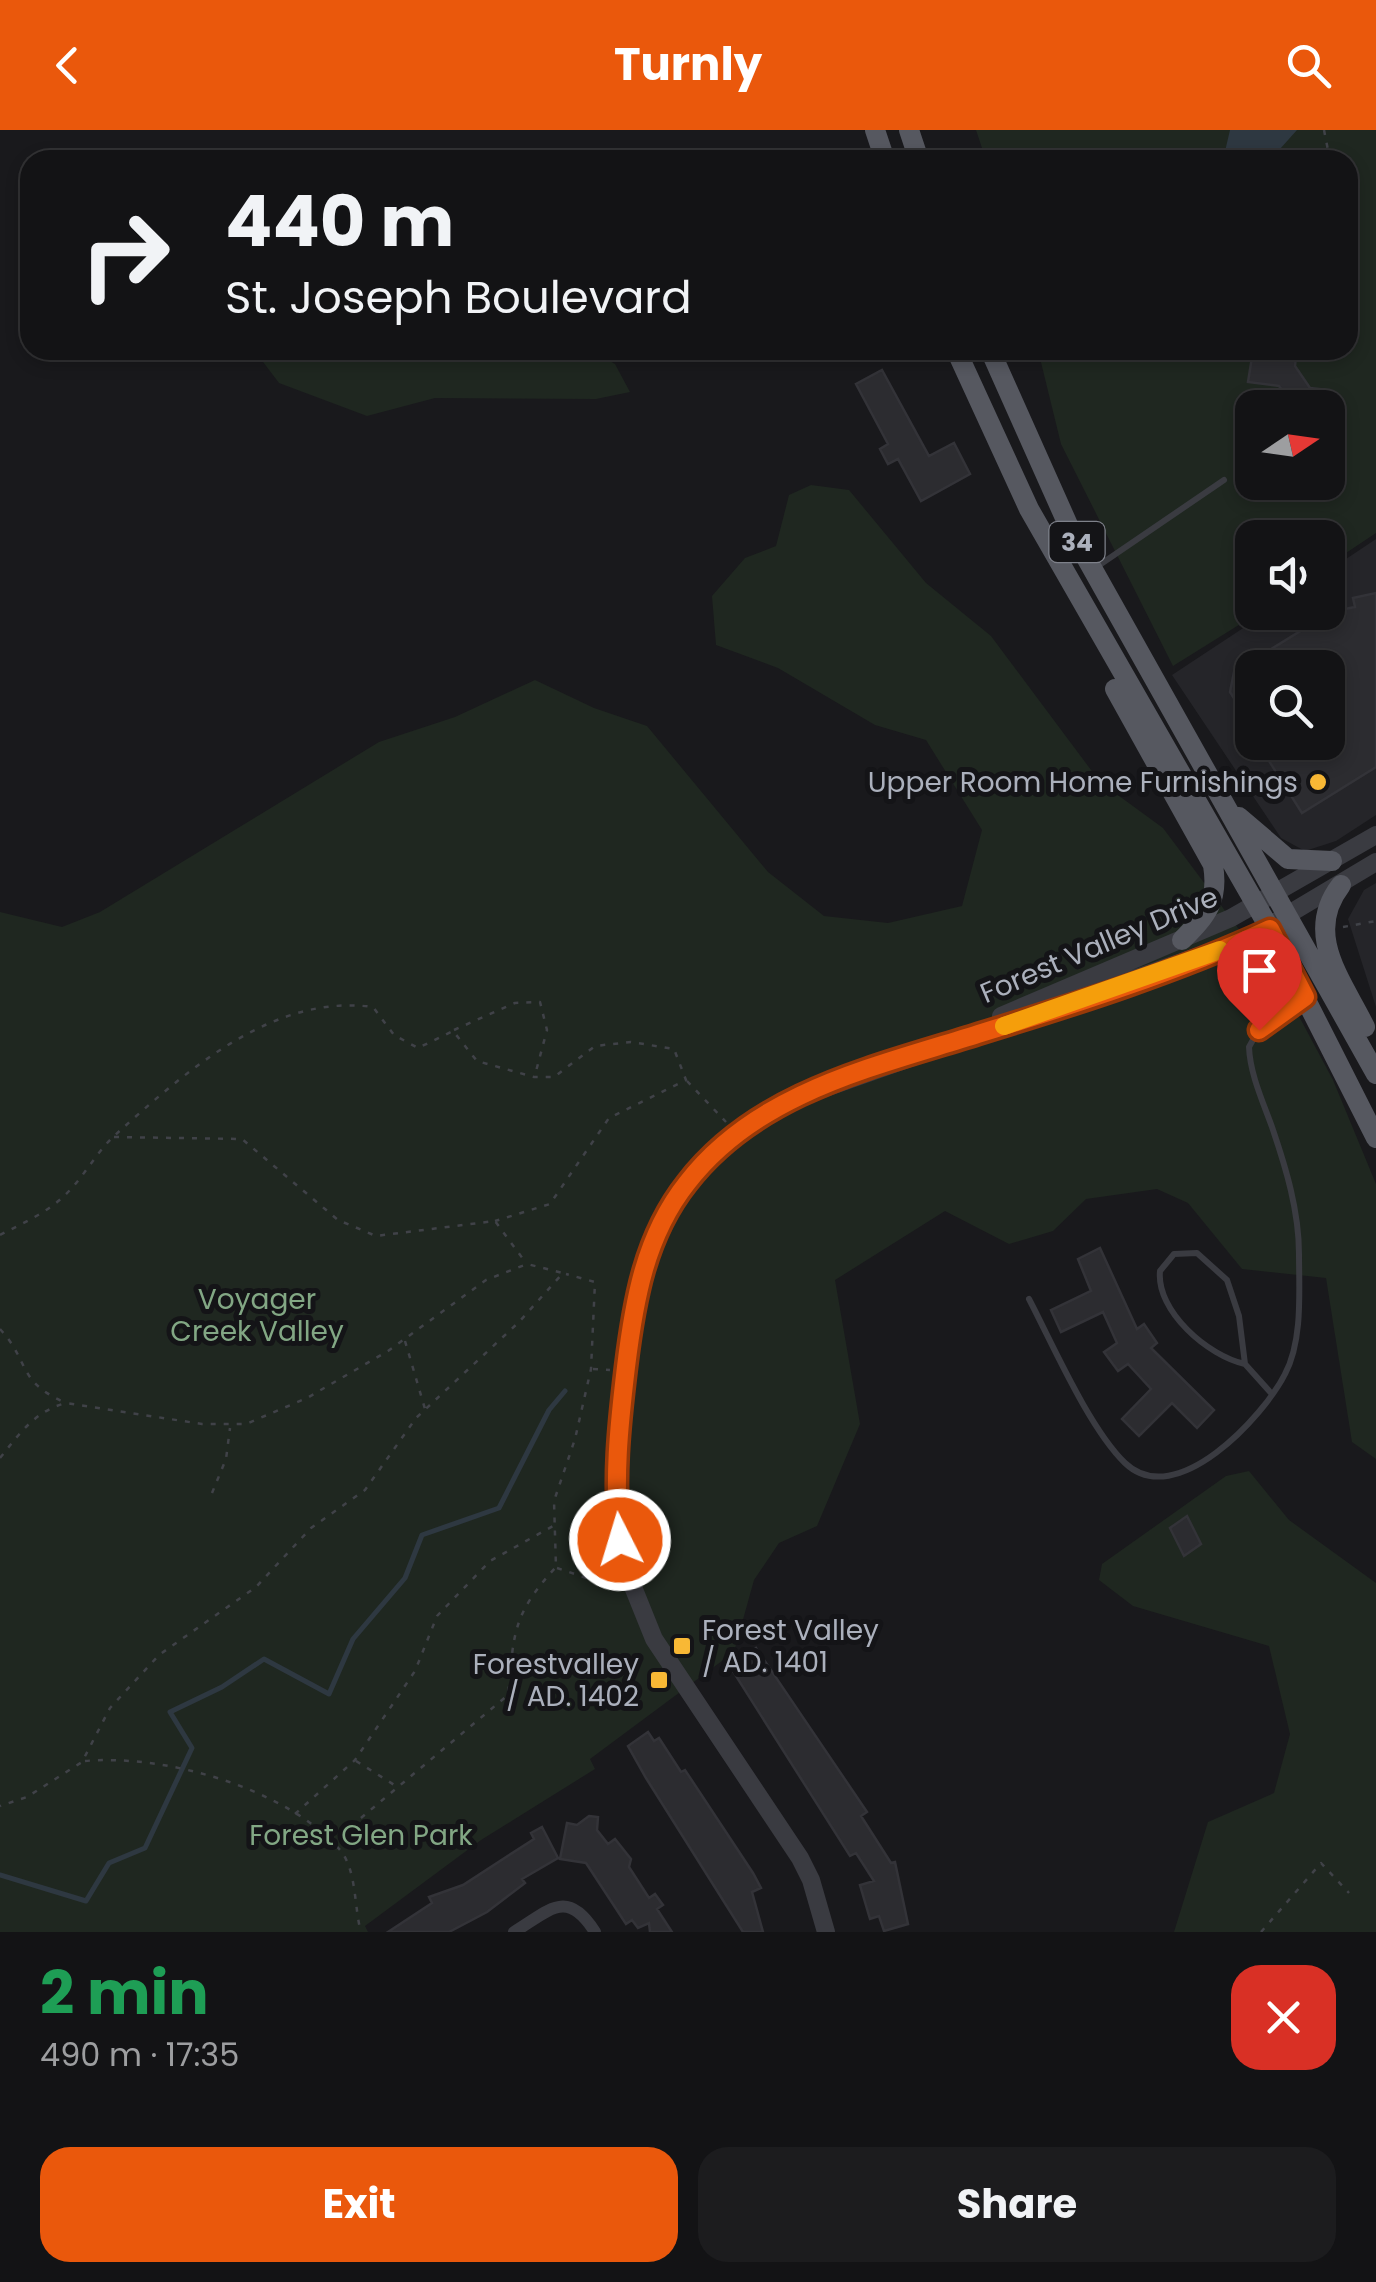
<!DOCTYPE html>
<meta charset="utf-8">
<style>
:root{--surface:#131315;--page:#1c1c1e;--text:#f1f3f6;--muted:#9d9ea0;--line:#323234;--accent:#ea580c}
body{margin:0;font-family:Poppins,sans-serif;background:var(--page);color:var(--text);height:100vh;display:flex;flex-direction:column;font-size:38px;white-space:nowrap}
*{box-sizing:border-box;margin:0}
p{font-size:32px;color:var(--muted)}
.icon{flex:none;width:55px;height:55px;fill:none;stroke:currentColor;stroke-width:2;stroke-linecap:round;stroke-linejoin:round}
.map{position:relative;height:1802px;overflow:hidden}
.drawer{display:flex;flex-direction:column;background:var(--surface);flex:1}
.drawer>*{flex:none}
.banner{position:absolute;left:20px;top:20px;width:1338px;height:210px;border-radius:30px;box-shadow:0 5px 15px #0003,0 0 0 2px var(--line);background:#131315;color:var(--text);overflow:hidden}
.needle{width:65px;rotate:77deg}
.controls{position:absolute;left:1235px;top:260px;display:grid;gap:20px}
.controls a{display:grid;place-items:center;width:110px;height:110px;border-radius:20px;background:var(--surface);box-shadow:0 5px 15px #0003,0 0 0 2px var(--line);font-size:50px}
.pin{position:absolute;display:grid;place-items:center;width:85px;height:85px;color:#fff;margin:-102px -42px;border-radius:50% 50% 50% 0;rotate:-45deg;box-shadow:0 0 10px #0007}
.pin .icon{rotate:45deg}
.me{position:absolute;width:110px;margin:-55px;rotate:355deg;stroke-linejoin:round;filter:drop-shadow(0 0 8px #0008)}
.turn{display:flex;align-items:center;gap:35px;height:210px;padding:0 40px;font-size:45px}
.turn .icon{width:130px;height:130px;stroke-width:2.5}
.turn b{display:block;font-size:70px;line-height:85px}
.round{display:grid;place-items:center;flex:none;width:105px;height:105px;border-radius:30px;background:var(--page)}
.overview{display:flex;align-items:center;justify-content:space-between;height:170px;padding:0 40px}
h1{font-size:60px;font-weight:700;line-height:75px;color:#1e9e55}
.action{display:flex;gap:20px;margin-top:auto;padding:20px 40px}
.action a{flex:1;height:115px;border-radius:30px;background:var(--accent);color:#fff;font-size:40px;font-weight:700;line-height:115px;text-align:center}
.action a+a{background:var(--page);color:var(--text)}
header{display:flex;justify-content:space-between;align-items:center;height:130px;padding:0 40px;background:var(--accent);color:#fff;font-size:45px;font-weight:700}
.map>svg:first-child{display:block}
.built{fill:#252529;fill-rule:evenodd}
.green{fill:#1f2720;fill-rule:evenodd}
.water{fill:#2e3841}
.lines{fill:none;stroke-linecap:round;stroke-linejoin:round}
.stream{stroke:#2e3841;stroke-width:5}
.building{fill:#2c2c30;stroke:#333338;stroke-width:2.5}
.path{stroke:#404248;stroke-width:2.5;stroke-dasharray:5 8;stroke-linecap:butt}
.service{stroke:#3a3b41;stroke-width:6}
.minor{stroke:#3a3b41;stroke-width:12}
.tertiary{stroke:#3a3b41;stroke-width:18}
.primary{stroke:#565860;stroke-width:20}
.route-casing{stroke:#983908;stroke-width:25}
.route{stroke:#ea580c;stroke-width:18}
.slow{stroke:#f59e0b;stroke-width:18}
.poi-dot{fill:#f8b835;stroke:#141417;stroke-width:4}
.labels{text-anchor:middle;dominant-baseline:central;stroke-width:10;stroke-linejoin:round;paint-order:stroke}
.shield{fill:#141417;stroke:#7e818a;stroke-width:2.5}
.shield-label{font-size:25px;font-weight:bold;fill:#abb0bc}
.poi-label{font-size:28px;fill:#abb0bc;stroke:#141417;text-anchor:end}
.street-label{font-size:28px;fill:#abb0bc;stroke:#141417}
.park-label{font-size:28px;fill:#82a784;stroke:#141417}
</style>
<header><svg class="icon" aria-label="back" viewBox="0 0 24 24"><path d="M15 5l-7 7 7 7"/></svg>Turnly<svg class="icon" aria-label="search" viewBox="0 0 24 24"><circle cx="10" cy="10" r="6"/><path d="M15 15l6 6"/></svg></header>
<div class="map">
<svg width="1376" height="1802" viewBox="0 0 1376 1802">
<rect width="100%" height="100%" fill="#19191c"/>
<path class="built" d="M1376,409V685L1336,711L1305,721L1281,708L1172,545L1266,483L1328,482V441ZM1252,538H1328V612H1252Z
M1376,753V877L1348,789L1364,760Z"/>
<path class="green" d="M976,0H1376V403L1328,435V408H1252V482L1258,483L1173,536L1061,314L1038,220H1348V30H986ZM1252,278H1328V352H1252Z
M254,220H591L615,234L630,262L596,269L435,268L367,286L279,253Z
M811,355L849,360L926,453L991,506L1100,652L1163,698L1286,862L1333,950L1376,1054V1329L1352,1312L1326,1148L1242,1139L1188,1073L1157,1059L1086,1069L1053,1101L1009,1114L945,1081L835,1150L860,1294L817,1396L779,1413L754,1450L734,1522L590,1629L595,1639L481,1710L365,1796L368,1802H0V782L62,797L100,782L379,612L455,587L535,550L594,578L647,596L768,742L824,786L888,793L962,776L982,700L926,610L875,595L778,538L716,515L712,466L745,428L776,416L789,365Z
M1249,1341L1289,1390L1376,1453V1802H1174L1208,1692L1274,1663L1290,1604L1269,1516L1133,1476L1099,1450L1102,1434L1226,1346Z"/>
<path class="water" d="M1230,0H1297L1271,29L1260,21H1247L1238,30H1223Z"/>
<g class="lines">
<path class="stream" d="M0,1745L86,1771L109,1733L145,1718L192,1618L170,1582L222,1557L264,1529L329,1564L353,1509L405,1448L422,1405L499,1378L549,1280L565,1261"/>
</g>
<path class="building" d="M1253,221L1296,226L1295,236L1310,258L1320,259L1318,278H1286L1287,267L1279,256L1248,252Z
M882,240L929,326L954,313L970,344L921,371L898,329L888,334L880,319L888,314L856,254Z
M1376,463V637L1302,683L1257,612H1328V538H1252V597L1230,562L1234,542L1307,497L1332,492L1330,482L1355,477L1353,468Z
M1100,1118L1137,1199L1144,1194L1157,1213L1151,1218L1214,1280L1197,1298L1172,1273L1139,1306L1122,1289L1151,1259L1128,1234L1118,1241L1104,1222L1117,1213L1103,1182L1061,1202L1051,1180L1091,1161L1078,1129Z
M1187,1386L1201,1414L1184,1426L1170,1398Z
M756,1518L867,1682L861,1686L891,1733L895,1732L908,1794L884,1801L879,1786L870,1789L860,1755L874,1751L856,1723L850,1726L729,1535Z
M648,1602L654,1611L659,1608L681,1642L685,1640L753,1743L761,1758L752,1762L763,1802H743L646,1648L628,1616Z
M589,1686L598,1687L597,1700L608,1714L615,1709L631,1729L629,1737L649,1768L655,1764L663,1775L657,1779L672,1802H650L649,1793L638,1798L632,1790L626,1794L586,1733L560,1729L567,1693L577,1695Z
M542,1697L558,1728L522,1749L525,1753L487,1782L449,1802H388L432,1773L429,1767L463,1755L534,1709L531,1703Z"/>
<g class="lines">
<path class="path" d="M1324,0L1330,30
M1348,129L1352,154L1348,162
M1309,223L1311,220
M1343,797L1376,791
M454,900L515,873L540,872L547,900L535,945
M687,951L726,992
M114,1007L242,1009L338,1090L376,1106L495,1091L526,1133
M0,1105C25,1092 51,1081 70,1060C86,1043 97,1022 114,1006C184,943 272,863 373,877L394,905L418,918L453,901L477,931L534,947H554L595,916L631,912L674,919L686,950L609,988L550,1074L495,1091
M0,1199C31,1233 16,1251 66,1273
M405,1211L425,1279
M593,1239L610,1240
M0,1328C20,1303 35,1281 66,1273L202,1294H246L307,1268L388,1221L486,1150L527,1134L563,1143L519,1192L416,1288L365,1360L311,1398L256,1457L159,1525L110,1578L82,1632L27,1667L0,1676
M212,1363L226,1329L230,1298
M557,1438L616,1458
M85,1631C165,1624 286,1658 340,1720C357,1740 354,1778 361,1802
M356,1631L396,1656
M295,1684L355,1630L415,1541L437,1486L490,1431L553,1396
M331,1713L508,1565C514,1503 512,1485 556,1437L554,1371L575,1309L591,1239L595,1152L566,1144
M1261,1802L1321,1733L1349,1763"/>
<path class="service" d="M1098,436L1224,350
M1029,1169C1053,1215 1089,1298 1125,1333C1176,1382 1264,1286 1285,1244C1303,1210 1299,1160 1299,1124C1299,1081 1286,1038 1272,997C1263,972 1250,944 1249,917L1259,899L1301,869
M1245,1234C1208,1226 1156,1181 1160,1141L1174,1124L1197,1123L1227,1150L1239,1186L1245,1234L1271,1263"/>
<path class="minor" d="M514,1802C550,1780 567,1758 595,1802"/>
<path class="tertiary" d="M1001,886L1231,788L1376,705
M826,1802L811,1750L800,1728L654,1509L625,1437L616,1372L625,1246L643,1139L663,1089L708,1027L780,974L1247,809L1376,732"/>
<path class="primary" d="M875,0L885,30
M909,0L919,30
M956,220L1029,379L1270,799L1376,1008
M990,220L1069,397L1376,944
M1115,559L1213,735C1219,771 1207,785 1182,810
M1239,687L1288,729L1332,731
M1341,755C1303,804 1342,850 1365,897"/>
</g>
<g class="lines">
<defs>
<path id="route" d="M620,1410C613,1352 619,1295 626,1237C634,1171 645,1106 687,1053C757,962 874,937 978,904C1076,874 1177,842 1270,799L1305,867L1259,900"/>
</defs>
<use href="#route" class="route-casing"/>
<use href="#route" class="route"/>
<path class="slow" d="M1004,896L1220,820"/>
</g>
<g class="poi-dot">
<circle cx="1318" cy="652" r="10"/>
<rect x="672" y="1506" width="20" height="20" rx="5"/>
<rect x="649" y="1540" width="20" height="20" rx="5"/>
</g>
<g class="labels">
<rect class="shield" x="1049.5" y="392" width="55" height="40" rx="8"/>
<g class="shield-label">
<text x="1077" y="412">34</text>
</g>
<g class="poi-label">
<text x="1298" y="652">Upper Room Home Furnishings</text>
<text x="702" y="1500" text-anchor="start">Forest Valley<tspan x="702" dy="32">/ AD. 1401</tspan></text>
<text x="639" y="1534">Forestvalley<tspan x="639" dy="32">/ AD. 1402</tspan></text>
</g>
<g class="street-label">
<text transform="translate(1099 815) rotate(-23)">Forest Valley Drive</text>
</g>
<g class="park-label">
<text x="257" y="1169">Voyager<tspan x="257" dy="32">Creek Valley</tspan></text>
<text x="361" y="1705">Forest Glen Park</text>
</g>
</g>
</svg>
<div class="controls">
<a><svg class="needle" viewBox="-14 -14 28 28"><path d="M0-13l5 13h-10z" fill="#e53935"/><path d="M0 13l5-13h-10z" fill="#9d9ea0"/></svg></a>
<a><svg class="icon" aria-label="sound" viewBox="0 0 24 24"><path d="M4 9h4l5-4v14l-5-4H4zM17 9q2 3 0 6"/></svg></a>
<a><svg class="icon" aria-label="search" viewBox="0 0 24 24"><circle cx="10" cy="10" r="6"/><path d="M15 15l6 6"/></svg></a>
</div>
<div class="pin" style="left:1259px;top:900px;background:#d93025"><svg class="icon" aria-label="arrive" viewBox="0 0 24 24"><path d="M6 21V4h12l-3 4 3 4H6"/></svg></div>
<svg class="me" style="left:620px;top:1410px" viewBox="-20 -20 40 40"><circle r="17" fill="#ea580c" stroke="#fff" stroke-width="3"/><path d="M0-11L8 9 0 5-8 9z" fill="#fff"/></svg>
<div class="banner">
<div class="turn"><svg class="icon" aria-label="right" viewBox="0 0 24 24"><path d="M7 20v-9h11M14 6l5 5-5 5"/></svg><div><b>440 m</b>St. Joseph Boulevard</div></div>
</div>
</div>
<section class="drawer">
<div class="overview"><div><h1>2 min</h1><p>490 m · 17:35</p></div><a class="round" style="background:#d93025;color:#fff"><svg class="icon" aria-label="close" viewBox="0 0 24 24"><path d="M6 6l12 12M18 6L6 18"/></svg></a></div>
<div class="action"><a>Exit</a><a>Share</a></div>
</section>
